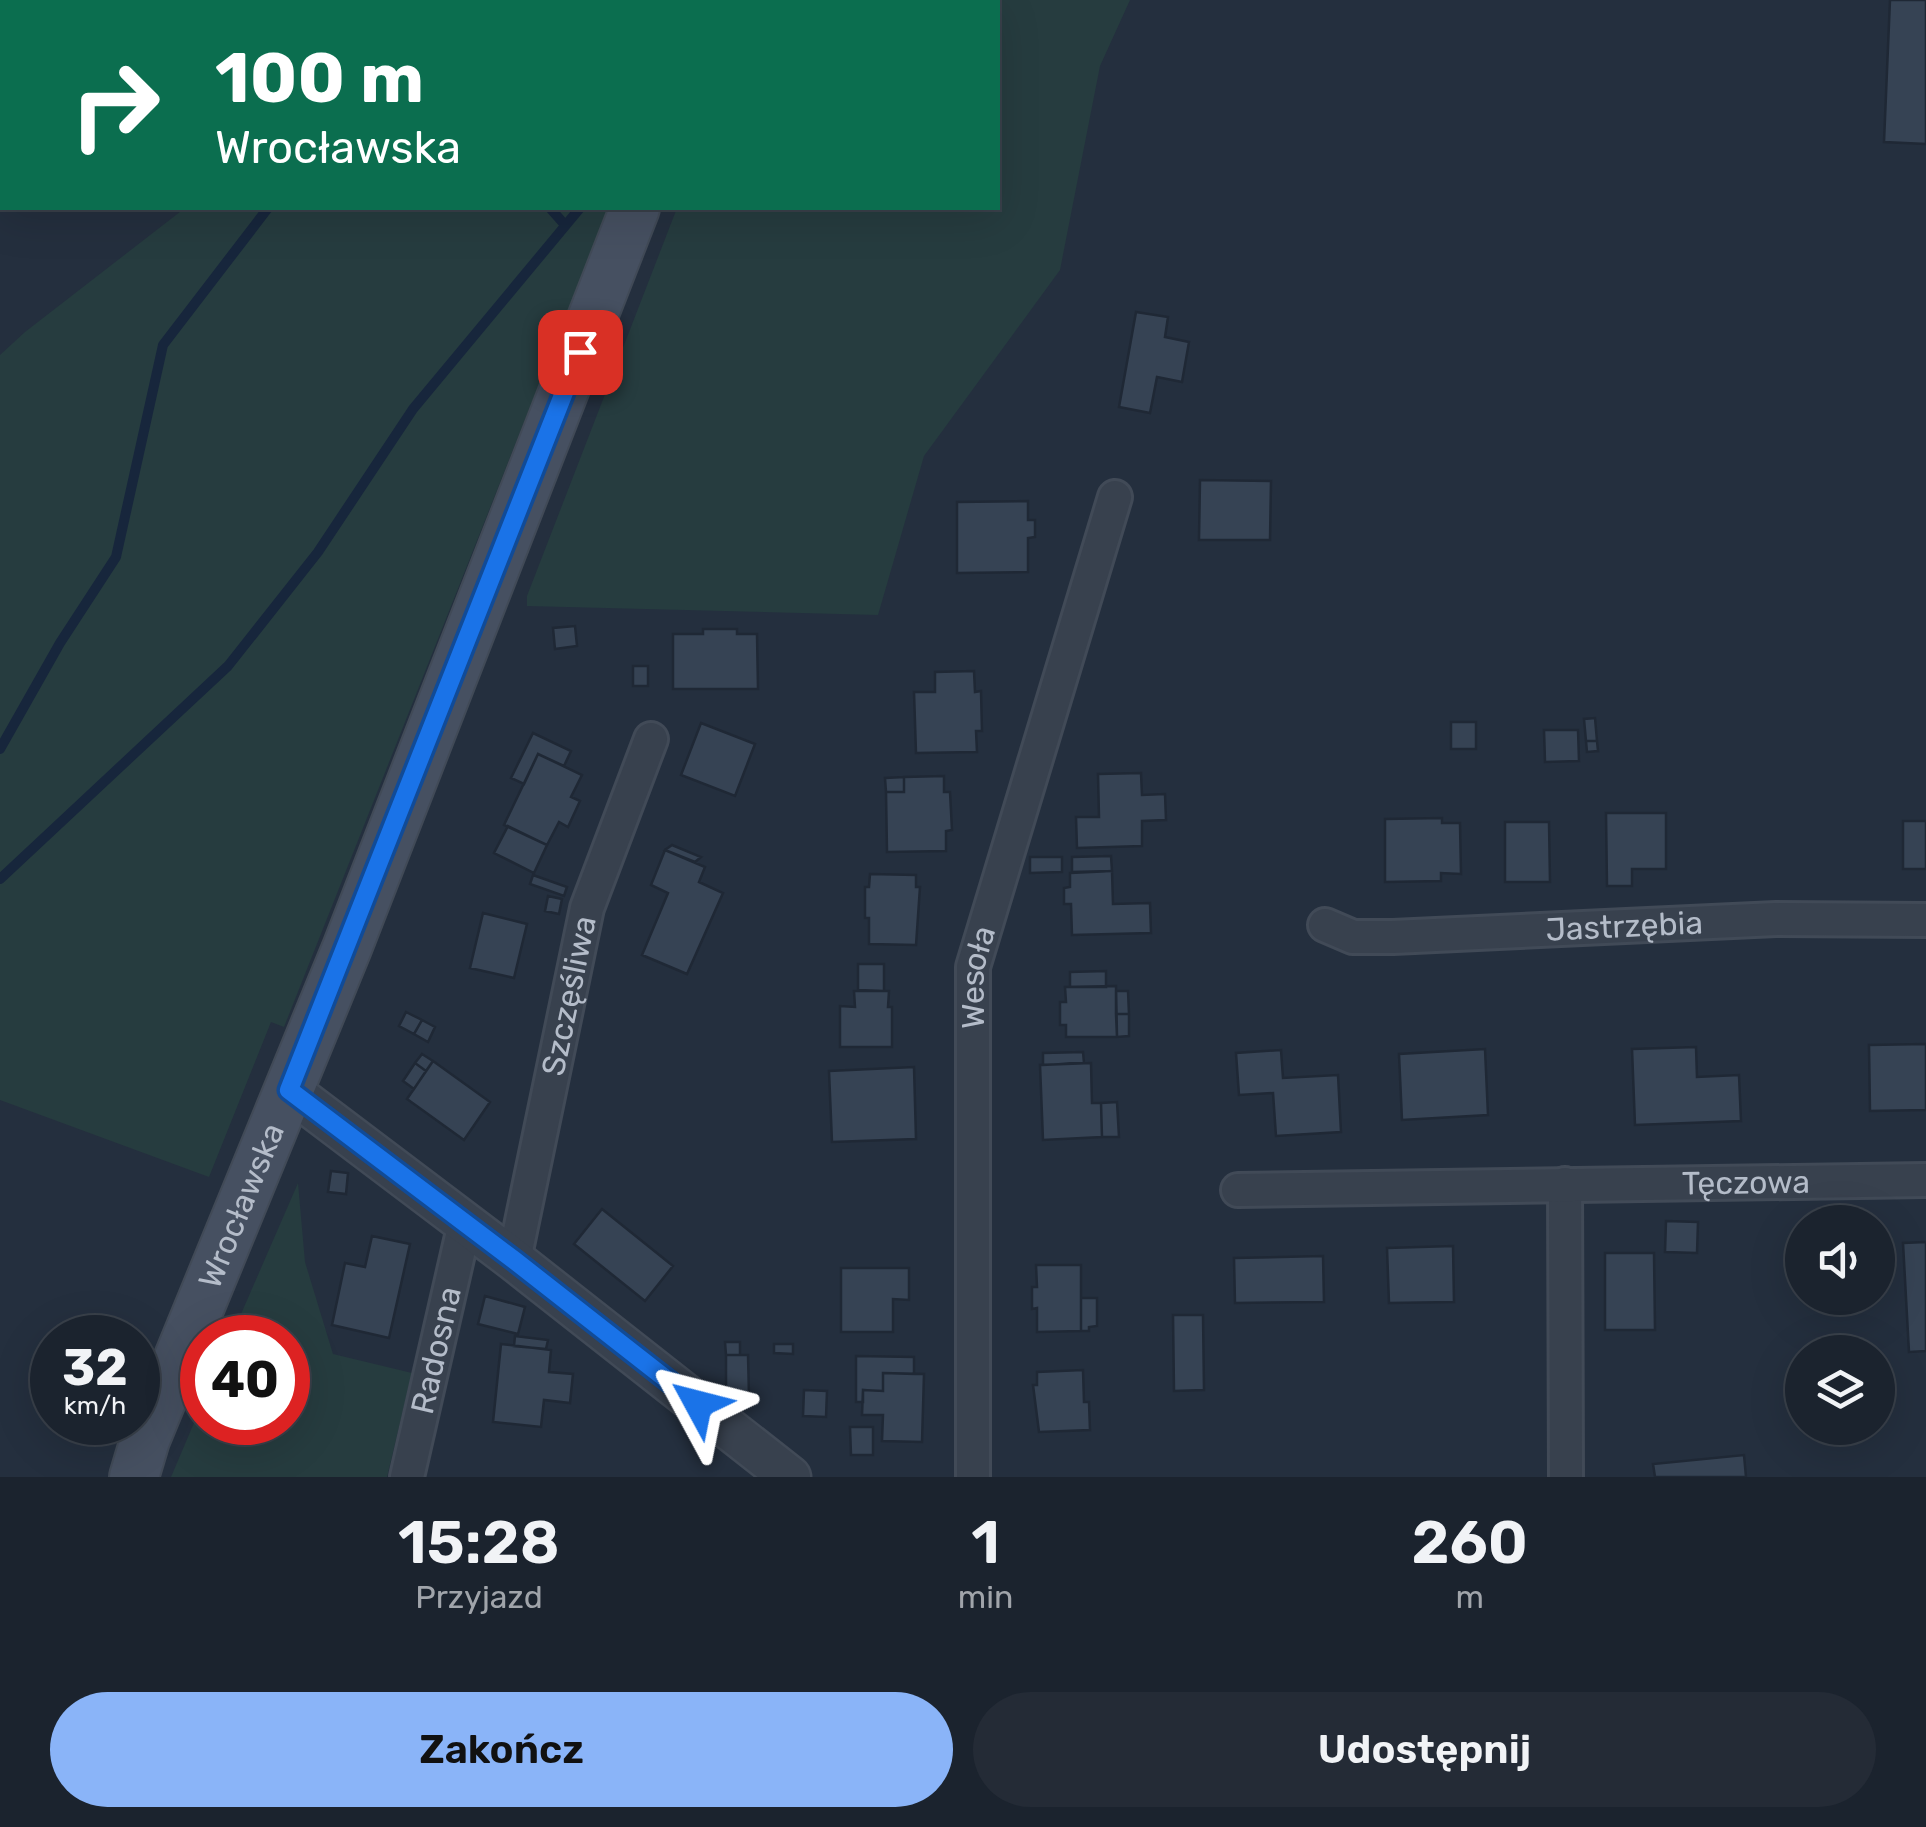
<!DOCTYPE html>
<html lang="pl">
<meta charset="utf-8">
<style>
:root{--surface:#1b232e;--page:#242b36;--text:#f1f3f6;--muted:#a0a4aa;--line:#39404a;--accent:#8ab4f8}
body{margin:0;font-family:Rubik,sans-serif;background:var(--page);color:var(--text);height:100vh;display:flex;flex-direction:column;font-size:38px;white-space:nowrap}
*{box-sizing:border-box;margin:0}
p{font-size:32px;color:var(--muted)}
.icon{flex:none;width:55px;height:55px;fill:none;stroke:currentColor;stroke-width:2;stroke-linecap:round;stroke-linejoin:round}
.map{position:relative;height:1477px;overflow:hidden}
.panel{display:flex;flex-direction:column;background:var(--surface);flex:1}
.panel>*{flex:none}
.guide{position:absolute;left:0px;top:0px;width:1000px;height:210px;box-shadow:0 10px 40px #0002,0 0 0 2px var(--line);background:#0b6e4f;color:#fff;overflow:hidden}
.fabs{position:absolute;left:1785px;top:1205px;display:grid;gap:20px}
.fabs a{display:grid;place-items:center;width:110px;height:110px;border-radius:50%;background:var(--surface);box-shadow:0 10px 40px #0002,0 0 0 2px var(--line);font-size:50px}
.speed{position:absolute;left:30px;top:1315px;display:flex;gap:20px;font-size:50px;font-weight:700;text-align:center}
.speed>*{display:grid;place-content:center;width:130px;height:130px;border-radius:50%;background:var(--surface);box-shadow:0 10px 40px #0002,0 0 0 2px var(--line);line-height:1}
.speed small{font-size:25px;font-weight:400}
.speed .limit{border:15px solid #d22;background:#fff;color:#111}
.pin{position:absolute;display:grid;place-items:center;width:85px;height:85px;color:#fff;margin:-42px;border-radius:20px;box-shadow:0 5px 15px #0006}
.me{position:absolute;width:110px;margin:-55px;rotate:308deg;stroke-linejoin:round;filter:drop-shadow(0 0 8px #0008)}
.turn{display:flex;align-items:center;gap:35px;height:210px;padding:0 50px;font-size:45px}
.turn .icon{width:130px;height:130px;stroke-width:2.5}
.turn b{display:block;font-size:70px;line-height:85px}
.eta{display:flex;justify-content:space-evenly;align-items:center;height:170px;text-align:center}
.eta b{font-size:60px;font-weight:600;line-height:70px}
.action{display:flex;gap:20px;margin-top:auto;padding:20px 50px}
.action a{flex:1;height:115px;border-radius:60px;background:var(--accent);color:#111;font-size:40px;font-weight:600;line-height:115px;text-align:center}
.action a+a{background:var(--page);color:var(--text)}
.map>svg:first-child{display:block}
.green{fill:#263c3f}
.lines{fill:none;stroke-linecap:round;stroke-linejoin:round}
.stream{stroke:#17263c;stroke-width:10}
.building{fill:#364354;stroke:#1f2835;stroke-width:2.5}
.minor-casing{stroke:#414a57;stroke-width:38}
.tertiary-casing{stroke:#414a57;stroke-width:45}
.secondary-casing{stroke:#414a57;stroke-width:52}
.minor{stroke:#38414e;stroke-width:32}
.tertiary{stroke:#38414e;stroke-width:40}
.secondary{stroke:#465061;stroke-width:48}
.route-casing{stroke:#114b97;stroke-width:25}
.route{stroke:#1a73e8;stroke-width:18}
.labels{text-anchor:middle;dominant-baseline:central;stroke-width:10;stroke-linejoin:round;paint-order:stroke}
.street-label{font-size:32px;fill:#b4bcc9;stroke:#1d2633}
</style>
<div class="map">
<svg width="1926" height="1477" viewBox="0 0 1926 1477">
<rect width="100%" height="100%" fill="#242f3e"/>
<path class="green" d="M302,0H691L302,2Z
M758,0H1130L1100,66L1060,270L924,456L878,615L527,606V596L677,208H998V2H757Z
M185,208H609L284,1027L271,1022L209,1177L0,1100V355L25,332Z
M298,1183L305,1262L333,1354L412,1373L387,1477H171L202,1404V1422H288V1338L231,1337Z"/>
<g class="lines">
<path class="stream" d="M375,0L377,2
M550,208L565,225
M0,749L60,643L116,557L163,345L268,208
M0,879L228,666L318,552L413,409L580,208"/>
</g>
<path class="building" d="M1890,0H1926V144L1884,142Z
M1136,312L1168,317L1165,337L1189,342L1182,382L1157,377L1150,413L1119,407Z
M1200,480L1271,481L1270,540H1199Z
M1028,501V520H1035V537L1028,538V572L957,573V502Z
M575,626L577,646L555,649L553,628Z
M703,629H737V634H757L758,689H673V634H703Z
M633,666H648V686H633Z
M974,671L975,692L981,691L982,731H976L977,752L916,753L914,692H935V672Z
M1595,718L1597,741H1586L1584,719Z
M1451,722H1476V749H1451Z
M701,723L755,744L735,796L681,775Z
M1544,730H1578L1579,761L1545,762Z
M533,733L571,751L564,766L538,754L524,784L511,778Z
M1586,741H1597L1598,751L1587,752Z
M538,754L582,775L571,797L580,801L568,827L559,822L547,845L504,825Z
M1141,773L1142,795L1165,794L1166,820L1142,821V846L1077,848L1076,817H1099L1098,774Z
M944,776V792H950L952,830L946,831V851L887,852L886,792H904V777Z
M904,777V792H886L885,778Z
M1606,813H1666V869H1632V886H1607Z
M1442,818V823H1460L1461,874L1441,873V881L1385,882V819Z
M1903,821H1926V869H1903Z
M1505,822H1549L1550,882H1505Z
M508,826L547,845L534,873L494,853Z
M672,845L701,857L695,862L665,850Z
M665,850L705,867L699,882L723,893L687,974L642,955L668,893L651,885Z
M1111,856L1112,871L1072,872V857Z
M1030,857H1062V872L1030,873Z
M1112,871L1113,904L1150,903L1151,933L1072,935L1071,904H1064V888L1070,887V873Z
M870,874L916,875V887H920L916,945L869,944V918H865V887H869Z
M533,875L567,887L564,896L530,884Z
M548,896L562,899L559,914L545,911Z
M483,913L527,924L514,978L470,968Z
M858,964H884V991L858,990Z
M1106,971V987H1070V972Z
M1116,986L1117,1037H1066V1025H1060V1002H1066L1065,987Z
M854,991H889L888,1007H892V1047H840V1006L855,1007Z
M1116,991H1128L1129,1014H1116Z
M406,1012L422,1020L414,1034L399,1026Z
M1116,1014H1129V1036L1117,1037Z
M422,1020L435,1027L428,1042L414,1034Z
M1926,1044V1110L1870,1111L1869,1045Z
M1696,1047L1697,1077L1739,1075L1741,1121L1635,1125L1632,1049Z
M1485,1049L1488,1115L1402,1120L1399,1054Z
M1281,1050L1283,1078L1338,1075L1341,1132L1276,1136L1273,1093L1239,1095L1236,1053Z
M1083,1052L1084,1063L1043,1065V1053Z
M422,1054L433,1061L426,1071L415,1063Z
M433,1061L490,1102L464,1140L407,1099Z
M415,1063L426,1071L414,1089L403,1081Z
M1091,1063L1092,1103H1101L1102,1137L1043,1140L1040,1065Z
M914,1067L916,1139L832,1142L829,1071Z
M1117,1102L1119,1137H1102L1101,1103Z
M331,1171L348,1173L346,1194L328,1192Z
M602,1209L673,1266L645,1301L574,1244Z
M1666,1221L1698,1222L1697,1253L1665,1252Z
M372,1236L410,1244L389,1338L332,1325L345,1263L365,1267Z
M1926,1242V1351L1909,1352L1903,1243Z
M1453,1246L1454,1302L1389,1303L1387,1248Z
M1605,1253H1654L1655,1330H1605Z
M1323,1256L1324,1302L1235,1303L1234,1258Z
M1036,1265H1081V1331L1037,1332V1308L1032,1309V1287H1037Z
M841,1268H909V1300L893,1299V1332H841Z
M485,1296L525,1307L518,1334L478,1324Z
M1081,1298H1097V1326L1089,1327V1331H1081Z
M1817,1298H1871V1299L1818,1303Z
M1173,1315H1203L1204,1390L1174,1391Z
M515,1336L548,1340L546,1349L514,1346Z
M725,1342H740V1355H726Z
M501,1344L551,1350L549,1372L573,1374L570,1403L544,1400L541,1427L493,1422Z
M774,1344H793V1354L774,1353Z
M726,1355H748L749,1396H726Z
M856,1356L914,1357V1374L883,1373V1391L863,1390V1402H856Z
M1083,1370L1084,1402H1089L1090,1430L1039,1432L1033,1385H1037V1372Z
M883,1373L924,1374L922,1442L882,1441L883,1415H862L863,1390L883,1391Z
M804,1390L827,1391L826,1417L803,1416Z
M850,1427H873V1455H851Z
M1744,1455L1746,1477H1655L1653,1464Z"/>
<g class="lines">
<defs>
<g id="minor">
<path id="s1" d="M1325,925L1353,937H1393L1776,919L1926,920"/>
<path d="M1565,1184L1566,1477"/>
<path id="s2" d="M1238,1190L1926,1180"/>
<path id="s3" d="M514,1260L587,908L651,739"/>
<path id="s4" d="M407,1477L465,1223"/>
<path id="s5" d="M973,1477V967L1115,497"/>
</g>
<path id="tertiary" d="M289,1090L514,1260L790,1477"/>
<g id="secondary">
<path d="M714,2L715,0"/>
<path id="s6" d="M134,1477L145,1440L347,948L635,208"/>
</g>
</defs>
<use href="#minor" class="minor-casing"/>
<use href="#tertiary" class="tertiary-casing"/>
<use href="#secondary" class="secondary-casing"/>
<use href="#minor" class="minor"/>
<use href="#tertiary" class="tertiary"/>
<use href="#secondary" class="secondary"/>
</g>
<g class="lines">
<defs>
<path id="route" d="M580,352L289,1090L514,1260L698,1404"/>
</defs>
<use href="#route" class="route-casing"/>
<use href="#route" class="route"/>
</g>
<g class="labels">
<g class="street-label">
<text stroke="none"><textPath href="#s1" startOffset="302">Jastrzębia</textPath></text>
<text stroke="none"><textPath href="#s5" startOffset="500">Wesoła</textPath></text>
<text stroke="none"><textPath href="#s3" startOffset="270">Szczęśliwa</textPath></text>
<text stroke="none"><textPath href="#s2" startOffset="508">Tęczowa</textPath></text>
<text stroke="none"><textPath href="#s6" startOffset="292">Wrocławska</textPath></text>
<text stroke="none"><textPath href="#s4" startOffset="130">Radosna</textPath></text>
</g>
</g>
</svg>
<div class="fabs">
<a><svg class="icon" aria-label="sound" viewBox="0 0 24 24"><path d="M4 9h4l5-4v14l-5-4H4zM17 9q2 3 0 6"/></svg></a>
<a><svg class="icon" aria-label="layers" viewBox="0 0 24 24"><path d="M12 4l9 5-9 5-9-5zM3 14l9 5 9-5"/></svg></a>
</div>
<div class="speed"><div>32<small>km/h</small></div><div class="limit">40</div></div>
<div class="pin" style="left:580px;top:352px;background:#d93025"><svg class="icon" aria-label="arrive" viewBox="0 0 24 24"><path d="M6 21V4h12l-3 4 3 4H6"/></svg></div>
<svg class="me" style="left:698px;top:1404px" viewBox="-20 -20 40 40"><path d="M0-17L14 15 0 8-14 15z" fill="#1a73e8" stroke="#fff" stroke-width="4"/></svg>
<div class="guide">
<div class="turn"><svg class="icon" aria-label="right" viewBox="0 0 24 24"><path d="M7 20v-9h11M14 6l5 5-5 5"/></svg><div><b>100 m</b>Wrocławska</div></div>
</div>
</div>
<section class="panel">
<div class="eta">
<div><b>15:28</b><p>Przyjazd</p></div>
<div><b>1</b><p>min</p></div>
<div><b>260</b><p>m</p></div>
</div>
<div class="action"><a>Zakończ</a><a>Udostępnij</a></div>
</section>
